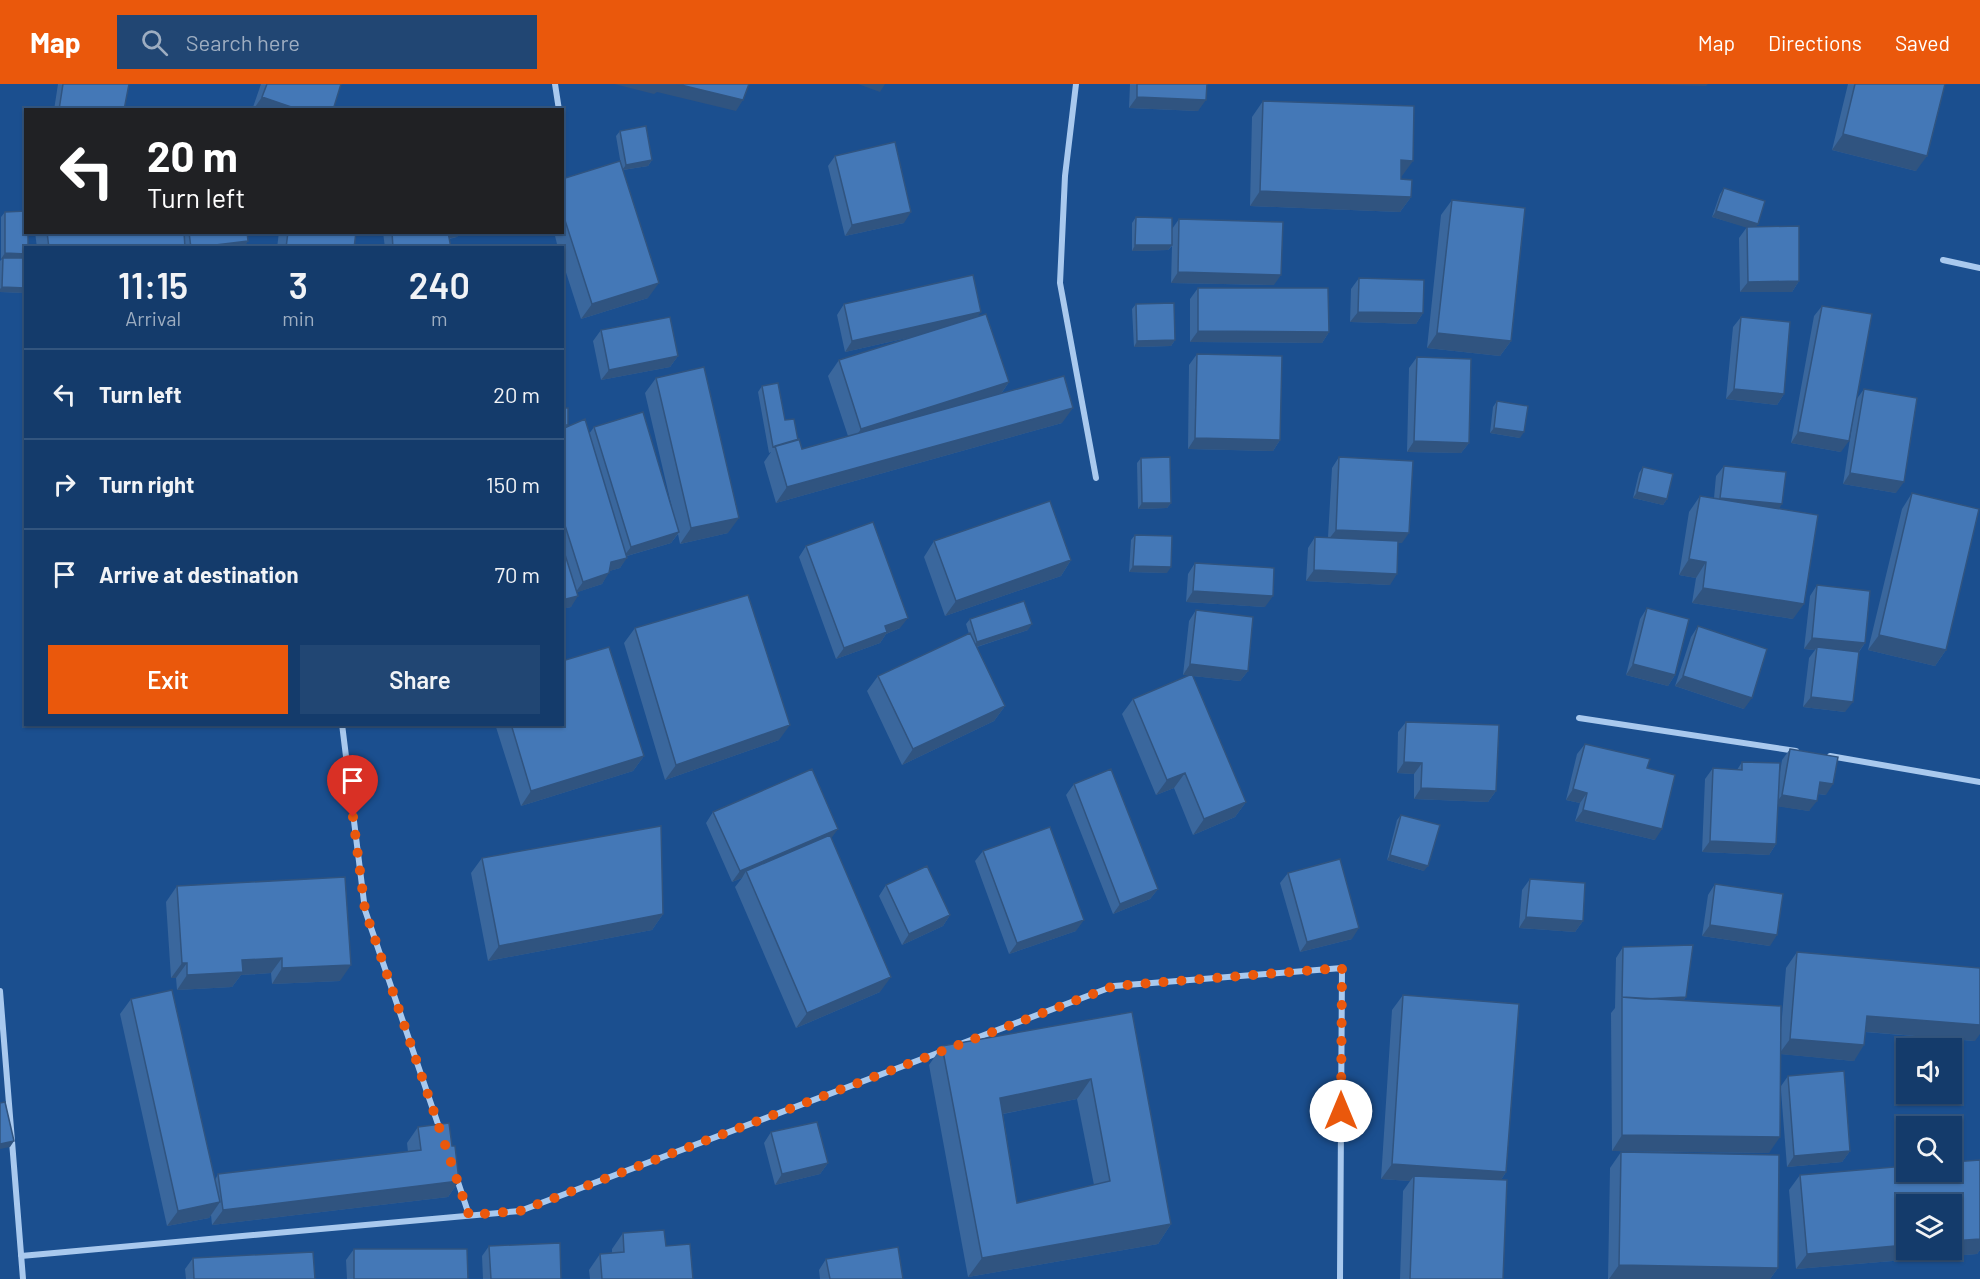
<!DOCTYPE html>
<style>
:root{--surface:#143b6b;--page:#214673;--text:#f1f3f6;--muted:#9dadc1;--line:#33557e;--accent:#ea580c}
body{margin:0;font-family:Barlow,sans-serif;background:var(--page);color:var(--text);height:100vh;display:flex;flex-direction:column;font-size:22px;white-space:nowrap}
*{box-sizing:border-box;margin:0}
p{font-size:20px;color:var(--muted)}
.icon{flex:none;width:33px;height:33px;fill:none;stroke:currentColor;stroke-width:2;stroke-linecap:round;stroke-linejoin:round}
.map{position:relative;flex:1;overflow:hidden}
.panel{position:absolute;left:24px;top:162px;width:540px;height:480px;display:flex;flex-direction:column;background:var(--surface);border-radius:0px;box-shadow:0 2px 4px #0004,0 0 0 2px var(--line)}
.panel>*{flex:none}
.hud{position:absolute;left:24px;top:24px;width:540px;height:126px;border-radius:0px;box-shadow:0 2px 4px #0004,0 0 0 2px var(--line);background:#202124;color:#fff;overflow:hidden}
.tools{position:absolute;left:1896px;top:954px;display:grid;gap:12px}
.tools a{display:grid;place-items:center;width:66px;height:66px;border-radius:0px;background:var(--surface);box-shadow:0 2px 4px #0004,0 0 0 2px var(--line);font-size:30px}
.pin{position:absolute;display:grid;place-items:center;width:51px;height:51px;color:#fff;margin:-62px -26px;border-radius:50% 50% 50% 0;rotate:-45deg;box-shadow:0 0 6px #0007}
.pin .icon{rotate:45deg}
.me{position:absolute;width:66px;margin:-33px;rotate:0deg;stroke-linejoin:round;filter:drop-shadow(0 0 4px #0008)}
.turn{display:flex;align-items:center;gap:21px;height:126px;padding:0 24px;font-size:27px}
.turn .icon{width:78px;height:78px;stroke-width:2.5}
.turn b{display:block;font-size:42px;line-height:51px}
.eta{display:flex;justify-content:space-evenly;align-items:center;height:102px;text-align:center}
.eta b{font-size:36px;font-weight:600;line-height:42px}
.cta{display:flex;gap:12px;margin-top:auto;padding:12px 24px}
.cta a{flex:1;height:69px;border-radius:0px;background:var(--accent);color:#fff;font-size:24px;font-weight:600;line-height:69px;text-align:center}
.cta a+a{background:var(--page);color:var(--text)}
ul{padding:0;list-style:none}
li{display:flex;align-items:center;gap:18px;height:90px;padding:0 24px;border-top:2px solid var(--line)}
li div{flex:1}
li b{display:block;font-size:22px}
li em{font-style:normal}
header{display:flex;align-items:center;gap:36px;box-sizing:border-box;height:84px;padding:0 30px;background:var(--accent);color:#fff}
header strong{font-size:28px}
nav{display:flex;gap:33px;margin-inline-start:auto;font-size:21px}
.search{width:420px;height:54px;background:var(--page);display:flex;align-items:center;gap:15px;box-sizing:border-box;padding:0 21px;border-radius:0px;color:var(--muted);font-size:22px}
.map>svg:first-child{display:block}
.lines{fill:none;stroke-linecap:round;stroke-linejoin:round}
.street{stroke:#a9c9ee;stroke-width:6}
.wall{fill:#3a679d;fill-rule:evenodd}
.shaded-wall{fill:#305480}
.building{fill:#4478b7;stroke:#305480;stroke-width:1.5;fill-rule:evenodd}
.route{stroke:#ea580c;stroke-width:10;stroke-dasharray:0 18}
</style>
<header>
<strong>Map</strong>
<div class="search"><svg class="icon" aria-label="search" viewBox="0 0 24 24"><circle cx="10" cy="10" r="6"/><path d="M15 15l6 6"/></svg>Search here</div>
<nav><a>Map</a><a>Directions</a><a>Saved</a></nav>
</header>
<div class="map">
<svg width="1980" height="1195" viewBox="0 0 1980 1195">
<rect width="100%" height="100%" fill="#1b4f8f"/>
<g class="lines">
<path class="street" d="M555,0L559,26
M1076,0L1065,92L1060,199L1096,394
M562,55L563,58
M1943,176L1980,184
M1579,634L1796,667
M342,640L365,826L441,1049
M1830,672L1980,698
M0,907L23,1195
M963,959L1114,902L1342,884L1340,1195
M456,1092L469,1131
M21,1172L520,1127L943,967"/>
</g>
<path class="wall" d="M58,0H129L124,26H54Z
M261,0H341L333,26H252Z
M1130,0H1207L1198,27L1129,24Z
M1848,0H1945L1916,87L1832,66Z
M1263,17L1402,92H1401V95L1411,113L1400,128L1250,122L1252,33Z
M620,47L652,76L648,82L623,86L648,214L581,235L562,176V164H558L554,148H562V95L621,81L616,52Z
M835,72L904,139L845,152L828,82Z
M1724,104L1799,197L1792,208H1740L1739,154L1747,143L1712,133L1720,110Z
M1452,116L1511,257L1500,272L1427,264L1441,131Z
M5,128L26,164L25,209L0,208V177L2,175H1V133Z
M1136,133L1172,145L1179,135L1274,201L1171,199L1172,162L1168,166L1132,167V139Z
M35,148H247L244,163L270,164H37Z
M279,148H356L354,164H277Z
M383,148H460L457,153L449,155L451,164H385Z
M1359,194L1423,229L1416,240L1350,238L1351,205Z
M1198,204L1329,248L1322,259L1190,258V215Z
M844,220L978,232L1009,298L1001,310L1062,339L776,419L764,378L771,368L769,369L758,308L762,302L798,356L802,365L848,352L828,292L839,276L920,251L845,268L837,231Z
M1136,220L1175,256L1171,262L1134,263L1132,225Z
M1822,222L1841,368L1791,359L1814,232Z
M1741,233L1784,310L1777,321L1726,315L1733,243Z
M601,246L678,272L670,283L601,296L593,257Z
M1197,270L1280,356L1273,367L1188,365L1189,281Z
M1417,273L1469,359L1461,369L1407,368L1409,284Z
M656,294L728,449L680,460L678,450L671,459L627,472L620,484L609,487L602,500L577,508L571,523L562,525V324L568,341L567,343L589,350L594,343L672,424L645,309Z
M1864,305L1896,409L1843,400L1856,316Z
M1497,317L1520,354L1490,349L1493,323Z
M1339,373L1402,459H1398L1390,501L1306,497L1308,464L1315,453H1328L1332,384Z
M1141,374L1171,419L1167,424L1138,425L1137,379Z
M1724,382L1779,425L1793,535L1692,519L1696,494L1679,491L1689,428L1700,412L1714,414L1716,392Z
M1643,383L1667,415L1663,421L1633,414L1639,389Z
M1912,409L1946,566L1935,582L1868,566L1902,425Z
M1135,451L1167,489L1129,488L1131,456Z
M934,457L1071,476L1061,492L945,532L924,473Z
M806,462L900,544L886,550L880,559L836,575L799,473Z
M1195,479L1265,523L1186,518L1188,490Z
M1817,501L1865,559L1859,568L1845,628L1803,623L1809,574L1815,566L1804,565L1810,512Z
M1647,524L1675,591L1668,602L1626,591L1640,535Z
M1196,526L1248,587L1240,597L1193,592L1246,718L1235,733L1193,751L1174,704L1156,711L1122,630L1133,615L1190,591H1183L1189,537Z
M970,535L1028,546L977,563L1005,622L994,637L902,681L867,607L878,592L969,550L966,540Z
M1698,542L1744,625L1675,602L1691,553Z
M635,544L779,656L665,696L624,559Z
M1406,638L1496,707L1488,718L1414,715V690L1397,689L1398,648Z
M495,640H562L644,672L633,687L521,722Z
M1585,660L1647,684L1655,756L1575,737L1580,719L1566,716L1577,670Z
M1790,665L1826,711L1818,710L1809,727L1778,722L1776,760L1769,771L1702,768L1705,695L1713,684L1737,686L1742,678L1779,694L1782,676Z
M1074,700L1158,805L1150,815L1113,830L1066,711Z
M713,728L831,754L880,908L796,944L735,803L742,794L732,798L706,739Z
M1401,731L1424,787L1387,776L1397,736Z
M983,767L1076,847L1009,870L975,777Z
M482,774L663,830L652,846L488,877L471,789Z
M1288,789L1352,855L1300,868L1280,799Z
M1530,795L1583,837L1575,848L1519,844L1522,806Z
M1715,800L1770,862L1702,852L1708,811Z
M886,801L950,831L943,842L902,861L879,812Z
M177,802L340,897L272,900L271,889L241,891L232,903L177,906L176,894H171L166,818Z
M1623,863L1686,913L1683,917L1781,945L1786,884L1797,868L1975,957L1865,948L1854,977L1781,970V1002L1788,992L1850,1067L1842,1078L1787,1083L1781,1007L1769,1069L1612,1067L1611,929L1615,924L1616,874Z
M1403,911L1506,1088L1501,1096L1503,1195H1400L1403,1107L1410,1097L1381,1095L1392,926Z
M131,915L215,1096L218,1090L408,1068L407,1059L418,1043L452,1062L459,1097L448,1113L212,1141L211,1131L209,1134L167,1142L120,930Z
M1132,928L1171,1140L1158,1160L968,1193L929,981L942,962ZM1077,1015L1094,1101L1017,1119L1003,1030Z
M771,1048L828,1079L820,1090L775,1101L764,1059Z
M1621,1068L1778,1184L1770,1195H1608L1610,1084Z
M1980,1076V1166L1977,1170L1796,1185L1789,1106L1800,1091Z
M623,1149L666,1162L693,1195H590L589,1186L600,1170L612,1169V1165Z
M489,1162L561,1195H483L482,1172Z
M354,1165L468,1195H347L346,1176Z
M193,1174L315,1195H186L185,1185Z
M826,1175L903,1195H820L819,1186Z"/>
<path class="shaded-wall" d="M614,0H677L743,16L736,27L657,8L654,10Z
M858,0H885L880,8Z
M1638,0H1708L1706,2Z
M262,13L300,26H253Z
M1137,13L1206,16L1198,27L1129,24Z
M1843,50L1927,72L1916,87L1832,66Z
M652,76L648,82L622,86L626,81Z
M1401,76L1413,77L1402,92H1391Z
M1260,107L1411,113L1400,128L1250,122Z
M1716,127L1758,140L1754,146L1712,133Z
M911,128L904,139L845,152L852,141Z
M445,148H460L457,153L440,156Z
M248,157L244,164H197Z
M1135,161H1172L1168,166L1132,167Z
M5,169L26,170V174L24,175H1Z
M1178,188L1281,191L1274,201L1171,199Z
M1799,197L1792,208H1740L1748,198Z
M659,199L648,214L581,235L592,220Z
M2,203L26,204V208L25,209L0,208V205Z
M981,228L973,239L845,268L852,257Z
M1358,228L1423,229L1416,240L1350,238Z
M1198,247L1329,248L1322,259L1190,258Z
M1437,249L1511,257L1500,272L1427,264Z
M1175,256L1171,262L1134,263L1137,257Z
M678,272L670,283L601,296L609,286Z
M1009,298L998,314L850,361L861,345Z
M1734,305L1784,310L1777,321L1726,315Z
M1073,324L1062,339L776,419L787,403Z
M1494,344L1524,348L1520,354L1490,349Z
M1798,348L1849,357L1841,368L1791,359Z
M1195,354L1280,356L1273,367L1188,365Z
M1414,357L1469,359L1461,369L1407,368Z
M1850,389L1904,398L1896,409L1843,400Z
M1637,408L1667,415L1663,421L1633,414Z
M1720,414L1782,420L1775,431L1713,424Z
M1142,419H1171L1167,424L1138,425Z
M739,434L728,449L680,460L691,444Z
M1336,446L1409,449L1402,459L1328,456Z
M679,448L671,459L623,473L631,463Z
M627,474L620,484L603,489L611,478Z
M1689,475L1706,478L1696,494L1679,491Z
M1071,476L1061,492L945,532L956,517Z
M1133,482L1171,483L1167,489L1129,488Z
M1314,486L1397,490L1390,501L1306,497Z
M609,489L602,500L575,509L583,498Z
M1703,504L1804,520L1793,535L1692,519Z
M1193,507L1273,512L1265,523L1186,518Z
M578,512L571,523L562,525V516Z
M908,534L900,544L886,550L880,559L836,575L844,564L885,542Z
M1032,540L1028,546L973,564L977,558Z
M1879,551L1946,566L1935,582L1868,566Z
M1812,554L1865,559L1857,570L1817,563L1815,566L1804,565Z
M1190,580L1248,587L1240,597L1183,591Z
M1633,580L1675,591L1668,602L1626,591Z
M1683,592L1752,614L1744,625L1675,602Z
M1811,613L1853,618L1845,628L1803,623Z
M1005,622L994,637L902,681L913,665Z
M790,641L779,656L665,696L676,681Z
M644,672L633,687L521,722L531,707Z
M1404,678L1422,679L1414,690L1397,689Z
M1185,689L1174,704L1156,711L1167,696Z
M1820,698L1833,700L1826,711L1812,709Z
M1421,704L1496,707L1488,718L1414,715Z
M1573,705L1587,709L1580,719L1566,716Z
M1782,711L1817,717L1809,727L1774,722Z
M1246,718L1235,733L1193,751L1204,735Z
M1583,726L1662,745L1655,756L1575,737Z
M838,745L830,756L746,787L742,794L732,798L740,787Z
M1710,757L1776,760L1769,771L1702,768Z
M1390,771L1428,782L1424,787L1387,776Z
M1158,805L1150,815L1113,830L1120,820Z
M663,830L652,846L488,877L499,862Z
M950,831L943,842L902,861L909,850Z
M1526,833L1583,837L1575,848L1519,844Z
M1084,836L1076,847L1009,870L1017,859Z
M1710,841L1777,851L1770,862L1702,852Z
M1359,844L1352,855L1300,868L1307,858Z
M282,874L271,889L241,891L232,903L177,906L187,891L242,876Z
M182,879H187L176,894H171Z
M351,881L340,897L272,900L282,884Z
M891,893L880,908L796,944L807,929Z
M1686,913L1678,923L1622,916Z
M1867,932L1980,941V950L1975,957L1856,947Z
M1790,955L1864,961L1854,977L1779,970Z
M1091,995L1077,1015L987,1033L1000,1014Z
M1622,1051L1780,1053L1769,1069L1612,1067Z
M14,1057L10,1063L0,1065V1060Z
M1850,1067L1842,1078L1787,1083L1794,1072Z
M828,1079L820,1090L775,1101L782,1090Z
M1392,1080L1506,1088L1496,1104L1414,1092L1410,1097L1381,1095Z
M459,1097L448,1113L212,1141L223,1126Z
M220,1118L209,1134L167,1142L178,1127Z
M1171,1140L1158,1160L968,1193L982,1174Z
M1980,1155V1166L1977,1170L1796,1185L1807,1170L1906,1161V1166H1952V1157Z
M1619,1181L1778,1184L1770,1195H1609Z"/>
<path class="building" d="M63,0H129L124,26H59Z
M267,0H341L333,26H300L262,13Z
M677,0H749L743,16Z
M1137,0H1207L1206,16L1137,13Z
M1855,0H1945L1927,72L1843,50Z
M1263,17L1414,22L1413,77L1401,76V95L1412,96L1411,113L1260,107Z
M646,42L652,76L626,81L620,47Z
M895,58L911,128L852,141L835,72Z
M620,77L659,199L592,220L562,127V95Z
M1724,104L1765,117L1758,140L1716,127Z
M1452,116L1525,124L1511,257L1437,249Z
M26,127V148H28V164H26V170L5,169V128Z
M1136,133L1172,134V161H1135Z
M1179,135L1283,138L1281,191L1178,188Z
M1799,142V197L1748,198L1747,143Z
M47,148H184L185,164H49Z
M189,148H247L248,157L191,164Z
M288,148H356L354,164H286Z
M392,148H448L451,164H393Z
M269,162L270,164H242Z
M3,174H26V204L2,203Z
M973,191L981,228L852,257L844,220Z
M1359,194L1424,196L1423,229L1358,228Z
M1198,204H1328L1329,248L1198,247Z
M1174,219L1175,256L1137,257L1136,220Z
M1822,222L1872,230L1849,357L1798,348Z
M986,230L1009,298L861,345L839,276Z
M670,233L678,272L609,286L601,246Z
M1741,233L1790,238L1784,310L1734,305Z
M1197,270L1282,272L1280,356L1195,354Z
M1417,273L1471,275L1469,359L1414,357Z
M704,283L739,434L691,444L656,294Z
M1064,292L1073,324L787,403L775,362L799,355L802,365Z
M778,299L785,336L794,335L798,356L773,363L762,302Z
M1864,305L1917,314L1904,398L1850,389Z
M1497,317L1528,322L1524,348L1494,344Z
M562,324H568V341H562Z
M643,328L679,448L631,463L594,343Z
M585,335L627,474L611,478L609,489L583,498L562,432V345Z
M1170,373L1171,419H1142L1141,374Z
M1339,373L1413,377L1409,449L1336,446Z
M1724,382L1786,388L1782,420L1720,414Z
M1643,383L1673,390L1667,415L1637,408Z
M1912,409L1979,425L1946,566L1879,551Z
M1700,412L1818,431L1804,520L1703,504L1706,478L1689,475Z
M1050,417L1071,476L956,517L934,457Z
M873,438L908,534L885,542L887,548L844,564L806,462Z
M1135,451L1172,452L1171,483L1133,482Z
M1315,453L1398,457L1397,490L1314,486Z
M562,461L578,512L562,516Z
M1195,479L1274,484L1273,512L1193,507Z
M1817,501L1870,507L1865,559L1812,554Z
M748,511L790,641L676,681L635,544Z
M1024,517L1032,540L977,558L970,535Z
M1647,524L1689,535L1675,591L1633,580Z
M1196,526L1253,533L1248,587L1190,580Z
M1698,542L1767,565L1752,614L1683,592Z
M970,549L1005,622L913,665L878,592Z
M609,563L644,672L531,707L511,640H562V577Z
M1817,563L1859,568L1853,618L1811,613Z
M1192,590L1246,718L1204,735L1185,689L1167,696L1133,615Z
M1406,638L1499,641L1496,707L1421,704L1422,679L1404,678Z
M1585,660L1650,675L1647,684L1675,691L1662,745L1583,726L1587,709L1573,705Z
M1790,665L1838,673L1833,700L1820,698L1817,717L1782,711Z
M1742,678L1780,679L1776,760L1710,757L1713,684L1742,686Z
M812,685L838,745L740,787L713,728Z
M1111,685L1158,805L1120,820L1074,700Z
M1401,731L1440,741L1428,782L1390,771Z
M661,742L663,830L499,862L482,774Z
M1050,743L1084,836L1017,859L983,767Z
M830,751L891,893L807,929L746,787Z
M1340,775L1359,844L1307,858L1288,789Z
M927,782L950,831L909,850L886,801Z
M345,793L351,881L282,884V874L242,876L243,888L187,891V879H182L177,802Z
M1530,795L1585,799L1583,837L1526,833Z
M1715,800L1783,810L1777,851L1710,841Z
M1693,861L1686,913L1645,915L1622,913L1623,863Z
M1797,868L1980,884V941L1867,932L1864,961L1790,955Z
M172,906L220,1118L178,1127L131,915Z
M1403,911L1519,920L1506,1088L1392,1080Z
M1622,913L1781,922L1780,1053L1622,1051Z
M1132,928L1171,1140L982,1174L942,962ZM1091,995L1110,1097L1017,1119L1000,1014Z
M1844,987L1850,1067L1794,1072L1788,992Z
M5,1018L14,1057L0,1060V1019Z
M817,1038L828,1079L782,1090L771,1048Z
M449,1039L452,1062H455L459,1097L223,1126L218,1090L421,1066L418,1043Z
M1621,1068L1779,1071L1778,1184L1619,1181Z
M1980,1076V1155L1952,1157V1120H1906V1161L1807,1170L1800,1091L1906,1082V1088H1952V1078Z
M1414,1092L1507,1096L1503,1195H1410Z
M664,1146L666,1162L690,1160L693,1195H602L600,1170L624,1168L623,1149Z
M560,1159L561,1195H491L489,1162Z
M898,1163L903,1195H830L826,1175Z
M354,1165H467L468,1195H354Z
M313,1168L315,1195H194L193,1174Z"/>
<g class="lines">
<path class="route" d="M353,733L365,826L469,1131L520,1127L1114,902L1342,884L1341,1027"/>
</g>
</svg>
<div class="tools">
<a><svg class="icon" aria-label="sound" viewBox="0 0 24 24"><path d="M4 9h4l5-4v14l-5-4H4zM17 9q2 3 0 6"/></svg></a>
<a><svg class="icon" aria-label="search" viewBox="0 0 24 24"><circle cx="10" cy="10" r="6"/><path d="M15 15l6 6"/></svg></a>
<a><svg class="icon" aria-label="layers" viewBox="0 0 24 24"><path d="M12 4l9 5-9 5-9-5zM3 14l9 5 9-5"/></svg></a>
</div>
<div class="pin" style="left:353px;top:733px;background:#d93025"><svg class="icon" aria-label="arrive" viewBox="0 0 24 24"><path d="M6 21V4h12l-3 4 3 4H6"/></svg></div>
<svg class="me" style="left:1341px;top:1027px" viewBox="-20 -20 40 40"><circle r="19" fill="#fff"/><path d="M0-13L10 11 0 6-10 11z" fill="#ea580c"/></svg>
<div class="hud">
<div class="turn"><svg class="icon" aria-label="left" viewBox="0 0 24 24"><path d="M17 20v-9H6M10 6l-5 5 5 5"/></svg><div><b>20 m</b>Turn left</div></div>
</div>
<section class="panel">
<div class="eta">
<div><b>11:15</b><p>Arrival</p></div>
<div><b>3</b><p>min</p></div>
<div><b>240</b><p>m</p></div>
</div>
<ul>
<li><svg class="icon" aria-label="left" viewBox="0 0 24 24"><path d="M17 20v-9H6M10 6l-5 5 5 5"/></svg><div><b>Turn left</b></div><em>20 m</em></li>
<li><svg class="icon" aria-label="right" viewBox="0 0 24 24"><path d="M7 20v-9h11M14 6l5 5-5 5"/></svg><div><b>Turn right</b></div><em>150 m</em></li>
<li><svg class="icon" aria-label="arrive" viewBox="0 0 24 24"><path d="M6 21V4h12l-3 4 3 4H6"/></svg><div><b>Arrive at destination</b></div><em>70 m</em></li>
</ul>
<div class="cta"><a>Exit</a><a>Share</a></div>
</section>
</div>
